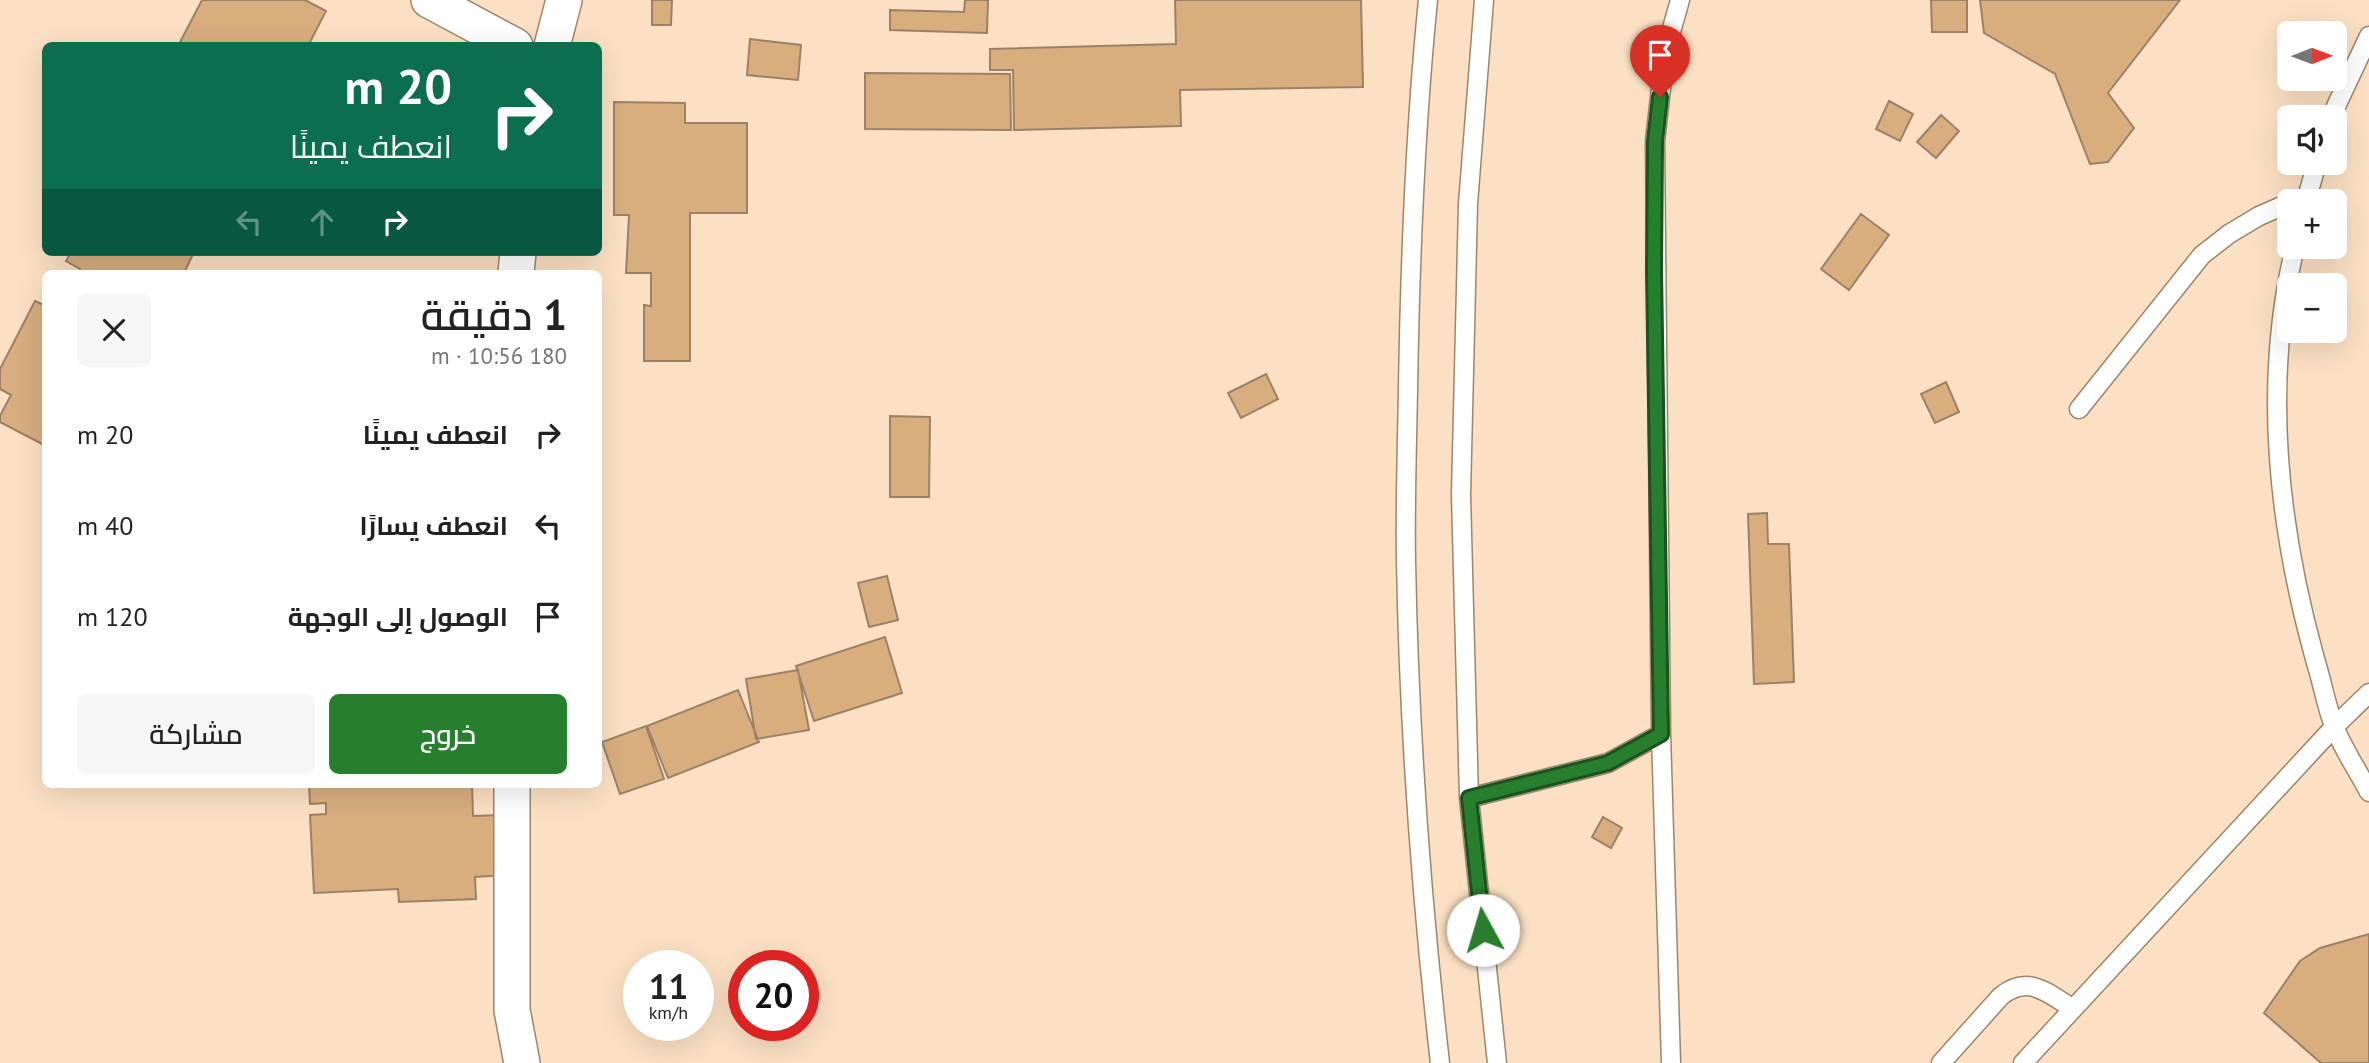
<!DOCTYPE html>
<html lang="ar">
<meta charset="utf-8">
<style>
:root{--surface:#fff;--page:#f6f6f6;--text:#222;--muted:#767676;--accent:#277f2d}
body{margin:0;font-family:"PT Sans",Cairo,sans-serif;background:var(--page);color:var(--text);direction:rtl;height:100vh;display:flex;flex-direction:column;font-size:26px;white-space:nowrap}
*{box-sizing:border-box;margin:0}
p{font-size:23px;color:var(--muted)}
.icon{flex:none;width:38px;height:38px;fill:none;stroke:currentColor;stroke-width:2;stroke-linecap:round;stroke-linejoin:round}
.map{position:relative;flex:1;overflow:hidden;direction:ltr}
.panel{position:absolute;left:42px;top:270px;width:560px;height:518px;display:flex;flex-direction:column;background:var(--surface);border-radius:10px;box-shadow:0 7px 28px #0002;direction:rtl}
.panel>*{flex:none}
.top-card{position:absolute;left:42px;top:42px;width:560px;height:214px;border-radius:10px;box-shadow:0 7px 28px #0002;direction:rtl;background:#0b6e4f;color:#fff;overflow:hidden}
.needle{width:46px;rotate:89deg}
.fabs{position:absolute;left:2277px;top:21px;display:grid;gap:14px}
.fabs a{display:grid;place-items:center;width:70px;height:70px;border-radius:10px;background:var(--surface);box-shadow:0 7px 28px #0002;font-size:35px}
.speed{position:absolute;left:623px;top:950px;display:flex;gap:14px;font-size:35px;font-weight:700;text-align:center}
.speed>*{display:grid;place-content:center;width:91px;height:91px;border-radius:50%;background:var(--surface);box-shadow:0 7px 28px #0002;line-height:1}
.speed small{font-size:18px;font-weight:400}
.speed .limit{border:10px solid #d22;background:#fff;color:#111}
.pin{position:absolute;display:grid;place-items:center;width:60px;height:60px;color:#fff;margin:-72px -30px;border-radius:50% 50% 50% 0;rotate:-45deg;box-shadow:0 0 7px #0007}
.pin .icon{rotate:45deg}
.me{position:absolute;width:77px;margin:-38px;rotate:354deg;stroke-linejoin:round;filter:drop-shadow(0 0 5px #0008)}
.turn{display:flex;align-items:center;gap:24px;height:147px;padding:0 35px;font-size:32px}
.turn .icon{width:91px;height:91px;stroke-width:2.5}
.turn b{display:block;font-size:49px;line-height:60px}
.lanes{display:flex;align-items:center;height:66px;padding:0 35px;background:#0003;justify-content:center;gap:35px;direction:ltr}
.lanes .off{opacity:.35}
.round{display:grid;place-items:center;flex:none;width:74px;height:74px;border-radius:10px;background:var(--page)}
.head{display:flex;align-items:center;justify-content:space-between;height:119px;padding:0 35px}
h1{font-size:42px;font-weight:600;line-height:52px}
.primary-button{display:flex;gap:14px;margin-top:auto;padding:14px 35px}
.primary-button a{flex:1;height:80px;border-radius:10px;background:var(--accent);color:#fff;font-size:28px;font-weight:600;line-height:80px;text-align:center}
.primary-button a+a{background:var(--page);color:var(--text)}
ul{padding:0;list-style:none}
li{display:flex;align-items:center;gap:21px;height:91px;padding:0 35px}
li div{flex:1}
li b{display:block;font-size:26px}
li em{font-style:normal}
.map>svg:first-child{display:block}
.building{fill:#d8ae7f;stroke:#9b8267;stroke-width:2}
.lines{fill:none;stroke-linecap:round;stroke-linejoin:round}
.service-casing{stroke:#9e856a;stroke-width:21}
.minor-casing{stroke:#9e856a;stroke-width:38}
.service{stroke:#fff;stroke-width:18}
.minor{stroke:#fff;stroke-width:35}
.route-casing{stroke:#19531d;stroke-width:18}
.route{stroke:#277f2d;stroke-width:12}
</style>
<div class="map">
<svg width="2369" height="1063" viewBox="0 0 2369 1063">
<rect width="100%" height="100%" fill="#fbe0c3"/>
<path class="building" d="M202,0H305L326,11L308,46H178Z
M652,0H672L671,25H652Z
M965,0H988L987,33L890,30V10L964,12Z
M1175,0H1361L1363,87L1180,90L1181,126L1014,130L1013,70H990V49L1176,44Z
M1931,0H1967V32H1932Z
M1980,0H2180L2108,93L2134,128L2108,162L2090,164L2055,74L1984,33Z
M750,39L801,45L798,80L747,75Z
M865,73L1010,74L1011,130L865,129Z
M1889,101L1913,114L1900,141L1876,129Z
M614,102L685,103V123H747V213H690V361H644V305L651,306V273H626L629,215H614Z
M1941,115L1959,131L1936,158L1917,142Z
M1861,214L1889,235L1849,290L1821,269Z
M71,252H194L184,273H78L80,269L66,261Z
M35,301L46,306V446L0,422V416L11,395L0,389V369Z
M1266,374L1278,399L1241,418L1228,393Z
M1946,382L1959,412L1935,423L1921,394Z
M890,416L930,417L929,497H890Z
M1767,513L1768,544H1789L1794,682L1754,684L1748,514Z
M887,576L898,620L869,627L858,583Z
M885,637L902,693L814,721L796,666Z
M798,670L809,730L756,739L746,679Z
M738,690L759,742L668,778L647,726Z
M646,726L664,779L620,794L602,742Z
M309,784H472L473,816L502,815L505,875L475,877L476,899L399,902L398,889L314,893L310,815L326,814V803L310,804Z
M1603,817L1622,828L1611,848L1592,837Z
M2369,934V1063H2321L2264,1013L2300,961L2320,948Z"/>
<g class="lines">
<defs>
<path id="service" d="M1428,0C1415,129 1410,260 1408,390C1407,447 1405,504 1406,561C1409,729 1421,896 1440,1063
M1484,0L1468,204L1461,495L1469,798L1497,1063
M2331,117L2369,36
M2306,201L2317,163
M2295,247C2262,383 2278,526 2315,659C2322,681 2326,705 2334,726C2343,749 2358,771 2369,792
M2079,409L2202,255L2229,234L2259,216L2289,203
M1469,798L1608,763L1661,734
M1671,1063L1661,734L1655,141L1665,53L1680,0
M1941,1063L2001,996C2029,974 2047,993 2072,1008
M2023,1063L2335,726L2369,693"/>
<path id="minor" d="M429,0L515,46
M552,46L564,0
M516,273L518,252
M512,784V1010L522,1063"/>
</defs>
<use href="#service" class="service-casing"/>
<use href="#minor" class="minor-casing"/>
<use href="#service" class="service"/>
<use href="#minor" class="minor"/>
</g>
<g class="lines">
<defs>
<path id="route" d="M1483,930L1469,798L1608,763L1661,734L1654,270L1655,141L1660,97"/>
</defs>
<use href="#route" class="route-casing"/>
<use href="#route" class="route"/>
</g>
</svg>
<div class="fabs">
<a><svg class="needle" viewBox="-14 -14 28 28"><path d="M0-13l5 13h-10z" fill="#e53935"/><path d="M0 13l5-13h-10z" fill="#767676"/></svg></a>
<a><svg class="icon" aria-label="sound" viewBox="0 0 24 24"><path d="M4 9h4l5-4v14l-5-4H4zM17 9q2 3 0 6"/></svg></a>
<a>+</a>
<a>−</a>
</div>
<div class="speed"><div>11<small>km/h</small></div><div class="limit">20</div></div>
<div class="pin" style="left:1660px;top:97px;background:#d93025"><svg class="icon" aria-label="arrive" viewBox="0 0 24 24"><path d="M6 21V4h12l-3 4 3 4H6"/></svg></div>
<svg class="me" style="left:1483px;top:930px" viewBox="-20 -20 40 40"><circle r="19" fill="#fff"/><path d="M0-13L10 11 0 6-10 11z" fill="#277f2d"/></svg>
<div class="top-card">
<div class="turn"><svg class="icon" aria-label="right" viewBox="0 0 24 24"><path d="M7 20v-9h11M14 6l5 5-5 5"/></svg><div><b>20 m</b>انعطف يمينًا</div></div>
<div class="lanes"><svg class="icon off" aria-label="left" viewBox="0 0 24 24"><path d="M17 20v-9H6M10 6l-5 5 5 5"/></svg><svg class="icon off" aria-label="ahead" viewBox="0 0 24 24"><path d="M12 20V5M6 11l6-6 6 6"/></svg><svg class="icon" aria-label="right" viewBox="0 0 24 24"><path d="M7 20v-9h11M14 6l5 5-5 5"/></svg></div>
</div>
<section class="panel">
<div class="head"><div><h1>1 دقيقة</h1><p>180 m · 10:56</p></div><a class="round"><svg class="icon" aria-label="close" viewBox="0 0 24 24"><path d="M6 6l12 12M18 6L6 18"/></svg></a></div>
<ul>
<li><svg class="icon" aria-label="right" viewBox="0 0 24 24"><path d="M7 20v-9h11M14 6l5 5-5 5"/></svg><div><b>انعطف يمينًا</b></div><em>20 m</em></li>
<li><svg class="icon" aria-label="left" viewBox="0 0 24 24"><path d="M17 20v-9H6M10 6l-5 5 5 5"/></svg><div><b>انعطف يسارًا</b></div><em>40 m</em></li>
<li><svg class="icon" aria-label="arrive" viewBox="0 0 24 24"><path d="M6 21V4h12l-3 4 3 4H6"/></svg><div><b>الوصول إلى الوجهة</b></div><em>120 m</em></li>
</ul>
<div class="primary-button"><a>خروج</a><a>مشاركة</a></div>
</section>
</div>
